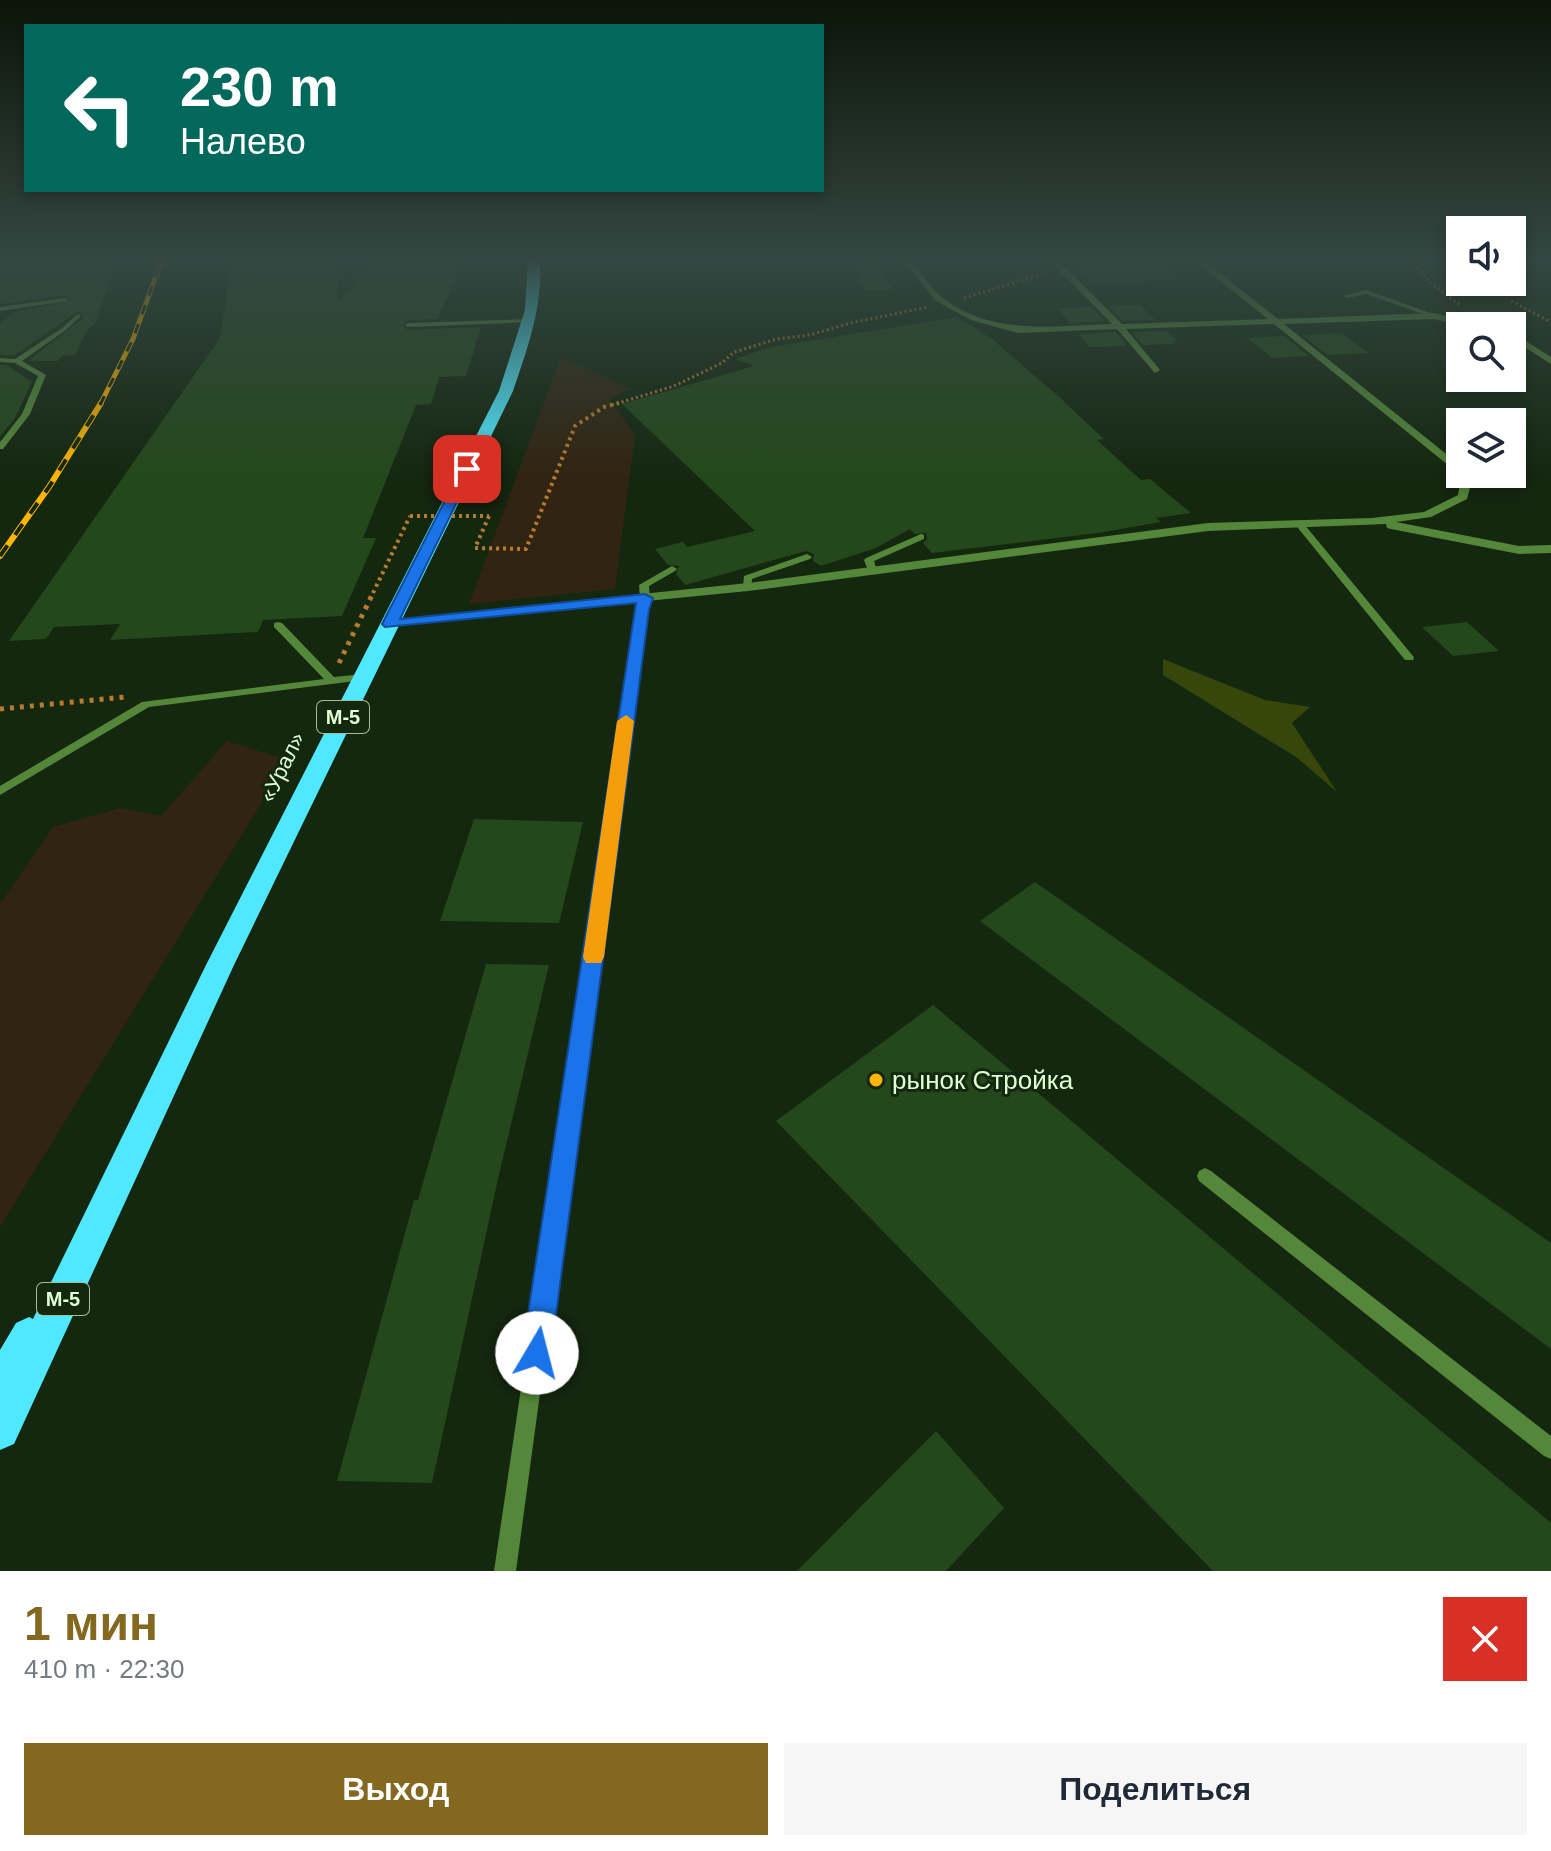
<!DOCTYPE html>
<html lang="ru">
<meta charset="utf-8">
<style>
:root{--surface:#fff;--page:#f6f6f7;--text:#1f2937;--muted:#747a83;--accent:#84681f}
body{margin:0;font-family:Helvetica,sans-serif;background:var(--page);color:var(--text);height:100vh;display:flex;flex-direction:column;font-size:30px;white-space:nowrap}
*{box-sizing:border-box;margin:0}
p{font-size:26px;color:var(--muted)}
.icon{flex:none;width:44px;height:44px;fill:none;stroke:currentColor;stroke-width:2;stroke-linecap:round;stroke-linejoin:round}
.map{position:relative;height:1571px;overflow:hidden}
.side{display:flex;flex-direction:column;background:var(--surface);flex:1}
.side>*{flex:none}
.banner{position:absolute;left:24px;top:24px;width:800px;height:168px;border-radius:0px;box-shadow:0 4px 12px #0003;background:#00695c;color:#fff;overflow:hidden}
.fabs{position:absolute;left:1446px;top:216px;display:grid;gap:16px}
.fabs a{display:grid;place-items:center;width:80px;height:80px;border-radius:0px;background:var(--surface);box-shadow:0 4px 12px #0003;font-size:40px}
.pin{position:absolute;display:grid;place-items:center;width:68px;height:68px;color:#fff;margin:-34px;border-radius:16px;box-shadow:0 4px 12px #0006}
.me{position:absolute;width:88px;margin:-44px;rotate:8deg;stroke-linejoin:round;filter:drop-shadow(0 0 6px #0008)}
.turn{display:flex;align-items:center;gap:28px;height:168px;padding:0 24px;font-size:36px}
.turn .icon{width:104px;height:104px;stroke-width:2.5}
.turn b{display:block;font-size:56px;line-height:68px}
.round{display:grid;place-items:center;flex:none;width:84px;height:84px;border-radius:0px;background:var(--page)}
.overview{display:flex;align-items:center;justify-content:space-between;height:136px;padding:0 24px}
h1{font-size:48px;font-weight:700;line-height:60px;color:var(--accent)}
.button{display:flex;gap:16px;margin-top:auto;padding:16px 24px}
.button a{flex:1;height:92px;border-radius:0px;background:var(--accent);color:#fff;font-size:32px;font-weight:700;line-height:92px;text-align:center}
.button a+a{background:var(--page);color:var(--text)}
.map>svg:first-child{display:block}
.green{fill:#312412}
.water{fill:#37460a}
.building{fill:#24481b}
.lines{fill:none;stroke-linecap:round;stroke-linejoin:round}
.path-far2{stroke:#ba7b2e;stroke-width:3;stroke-dasharray:2 3;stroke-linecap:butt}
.path-far1{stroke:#ba7b2e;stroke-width:4;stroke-dasharray:3 4;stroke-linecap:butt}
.path{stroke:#ba7b2e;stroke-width:5;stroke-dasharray:4 6;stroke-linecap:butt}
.lane{fill:#55873a;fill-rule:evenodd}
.street{fill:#55873a;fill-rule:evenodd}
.highway{fill:#50e8ff;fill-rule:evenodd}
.rail-far1-casing{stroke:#ffb501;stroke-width:5}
.rail-casing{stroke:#ffb501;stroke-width:6}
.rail-far1{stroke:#14270f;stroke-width:3;stroke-dasharray:10;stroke-linecap:butt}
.rail{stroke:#14270f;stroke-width:4;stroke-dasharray:13;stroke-linecap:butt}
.path-bridge{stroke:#ba7b2e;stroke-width:4;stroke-dasharray:3 4;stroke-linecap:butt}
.route{fill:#1a73e8;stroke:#114b97;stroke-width:2}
.slow{fill:#f59e0b}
.poi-dot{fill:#ffb501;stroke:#14270f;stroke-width:3}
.labels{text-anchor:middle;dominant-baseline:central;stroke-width:6;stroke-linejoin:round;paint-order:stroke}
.shield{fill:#14270f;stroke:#a4be9a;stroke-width:2}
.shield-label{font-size:20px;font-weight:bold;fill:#e1ffd5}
.street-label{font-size:22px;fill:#e1ffd5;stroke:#14270f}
.near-poi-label{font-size:26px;fill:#e1ffd5;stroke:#14270f;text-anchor:start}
</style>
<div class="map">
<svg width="1551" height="1571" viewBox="0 0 1551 1571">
<rect width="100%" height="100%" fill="#14270f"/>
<path class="green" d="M561,357L630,389L609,398L635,435L615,589L469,604Z
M227,741L288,760L0,1227V904L53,827L120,808L161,816Z"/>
<path class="water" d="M1163,659L1265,700L1310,707L1292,723L1337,792L1296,757L1163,675Z"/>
<path class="building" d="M0,259H115L96,323L88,329L75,355L62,356L58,361H28L82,319L84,316L78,311L14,356L0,355V324L13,312L71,301L66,295L0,304Z
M232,259H337L338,303L373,259H465L437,319L408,320L402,326L408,330L481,327L466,376L439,377L431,404L416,405L363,538H376L342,616L263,620L258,632L110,640L120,624L54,627L46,639L9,641L220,338Z
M1173,259L1174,279L1092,283L1072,262Z
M877,263L893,289L866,290L852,264Z
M1140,305L1155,320L1123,321L1109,306Z
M1091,307L1105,321L1070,323L1058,308Z
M958,317L992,339L1058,396L1104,439L1097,440L1141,480L1150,479L1191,513L1156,518L1161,522L1098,533L932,553L923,543L927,539L926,533L915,534L910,529L876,548L821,566L813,561L814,554L806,551L685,585L676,574L679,566L668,565L655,549L683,542L687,547L755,531L622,404L754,366L735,359L771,347Z
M1167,331L1178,341H1173L1176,344L1143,345L1132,332Z
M1116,332L1127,346L1089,347L1079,334Z
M1341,333L1369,353L1328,355L1302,335Z
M1284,336L1309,356L1272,358L1247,338Z
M0,365H7L32,382L15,418L0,437Z
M1467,622L1499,651L1453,656L1422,627Z
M474,819L583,822L559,923L440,921Z
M1035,882L1551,1243V1349L980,921Z
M486,964L549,965L498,1179L432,1483L337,1481L414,1200H418Z
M933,1005L1551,1523V1571H1213L776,1121Z
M936,1431L1004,1508L946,1571H797Z"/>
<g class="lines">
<path class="path-far2" d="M1411,259L1428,281L1460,305
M964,298L1047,273
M1511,301L1551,322
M612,405L674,386L722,363L734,352L777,339L810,335L850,323L928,307"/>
<path class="path-far1" d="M489,516L475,548L526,549L575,426L604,407L619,403
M373,593L410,516"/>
<path class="path" d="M339,663L374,591
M0,709L125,697"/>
<path class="lane" d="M1366,290L1436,315L1437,316L1432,317L1366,294L1347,298L1344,296Z
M66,298L68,301L0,311V307Z
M78,314L81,316L80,317L66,330L22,361L46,375L30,414L3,449H0V442L22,414L38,376L15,363L0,362V358L15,359L62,328Z
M530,319L532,320V322L408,327L405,325L408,323Z
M1301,523L1304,524L1413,656L1414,658L1413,660H1405L1298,528L1297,526Z
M921,534L924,535V539L874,561L877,571L875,573H869L864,560L866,558Z
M807,554L812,557L810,559L752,579L751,589L748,590L743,587L744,576Z
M672,566L677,569L675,571L649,586L650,598L646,610L516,1571H494L636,610L640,598L639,585Z
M278,622L282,623L334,677L363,674L368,677L363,680L149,707L0,795V786L142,702L324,679L274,627V623Z
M1205,1168L1211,1171L1551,1436V1459L1544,1456L1199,1181L1197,1176L1199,1171Z"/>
<path class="street" d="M902,259H910C920,271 930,288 943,298C991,336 1055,326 1112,324L1048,259H1057L1122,324L1268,319L1193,259H1202L1278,319L1434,313L1479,324L1480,326H1465L1434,319L1284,324L1460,465V474H1470L1473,477L1467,499L1431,517L1396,522L1519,546L1551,545V553L1519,554L1391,529L1387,528L1386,524L1208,531L748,591L385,627V621L390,620L748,583L1208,523L1372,518L1424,512L1458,495L1461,478L1459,474L1274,324L1126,329L1160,370L1155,373L1117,329L1018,333L971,320L936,301Z
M1512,332L1551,357V364L1512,339Z"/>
<path class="highway" d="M528,259H540C543,306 528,347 513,391L234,965L14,1444L0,1450V1350L16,1323L29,1317L33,1319L206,965L499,391L525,310Z"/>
<defs>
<path id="rail-far1" d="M100,405L133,339L162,259"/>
<path id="rail" d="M0,556L49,487L101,403"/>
</defs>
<use href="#rail-far1" class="rail-far1-casing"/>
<use href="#rail" class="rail-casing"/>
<use href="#rail-far1" class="rail-far1"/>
<use href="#rail" class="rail"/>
<path class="path-bridge" d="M410,516H489"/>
</g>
<linearGradient id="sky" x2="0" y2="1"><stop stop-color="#0b1508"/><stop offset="0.54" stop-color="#344742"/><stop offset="1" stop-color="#344742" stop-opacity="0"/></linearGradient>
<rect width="1551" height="479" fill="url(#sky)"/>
<path class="route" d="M467,465L473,469L400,619L645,594L653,598L649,610L551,1353L547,1363L537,1367L527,1363L522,1353L636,603L385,627L382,624L461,469Z"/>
<path class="slow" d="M626,715L634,721L604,957L601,963H586L583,957L617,721Z"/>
<circle class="poi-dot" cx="876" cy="1080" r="8"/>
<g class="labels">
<g class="shield">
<rect x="317" y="701" width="52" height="32" rx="6"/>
<rect x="37" y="1283" width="52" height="32" rx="6"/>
</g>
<g class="shield-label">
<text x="343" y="717">М-5</text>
<text x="63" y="1299">М-5</text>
</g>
<g class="street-label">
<text transform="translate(282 767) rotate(-64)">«Урал»</text>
</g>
<g class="near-poi-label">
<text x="892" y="1080">рынок Стройка</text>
</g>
</g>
</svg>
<div class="fabs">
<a><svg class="icon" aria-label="sound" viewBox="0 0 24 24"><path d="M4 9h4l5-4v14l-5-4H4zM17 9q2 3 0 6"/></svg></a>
<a><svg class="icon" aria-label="search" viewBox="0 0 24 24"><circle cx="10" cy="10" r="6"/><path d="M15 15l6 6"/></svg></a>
<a><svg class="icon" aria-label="layers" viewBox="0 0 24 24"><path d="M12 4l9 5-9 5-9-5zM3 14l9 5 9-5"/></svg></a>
</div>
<div class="pin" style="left:467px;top:469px;background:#d93025"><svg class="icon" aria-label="arrive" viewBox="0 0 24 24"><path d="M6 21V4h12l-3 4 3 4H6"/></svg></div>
<svg class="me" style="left:537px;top:1353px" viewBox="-20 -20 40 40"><circle r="19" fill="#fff"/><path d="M0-13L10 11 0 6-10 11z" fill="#1a73e8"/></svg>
<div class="banner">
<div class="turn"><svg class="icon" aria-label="left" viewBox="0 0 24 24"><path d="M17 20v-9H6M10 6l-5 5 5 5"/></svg><div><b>230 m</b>Налево</div></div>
</div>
</div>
<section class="side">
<div class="overview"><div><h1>1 мин</h1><p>410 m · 22:30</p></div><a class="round" style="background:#d93025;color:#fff"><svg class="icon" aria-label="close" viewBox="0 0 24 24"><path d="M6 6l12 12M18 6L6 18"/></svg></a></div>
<div class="button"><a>Выход</a><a>Поделиться</a></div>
</section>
